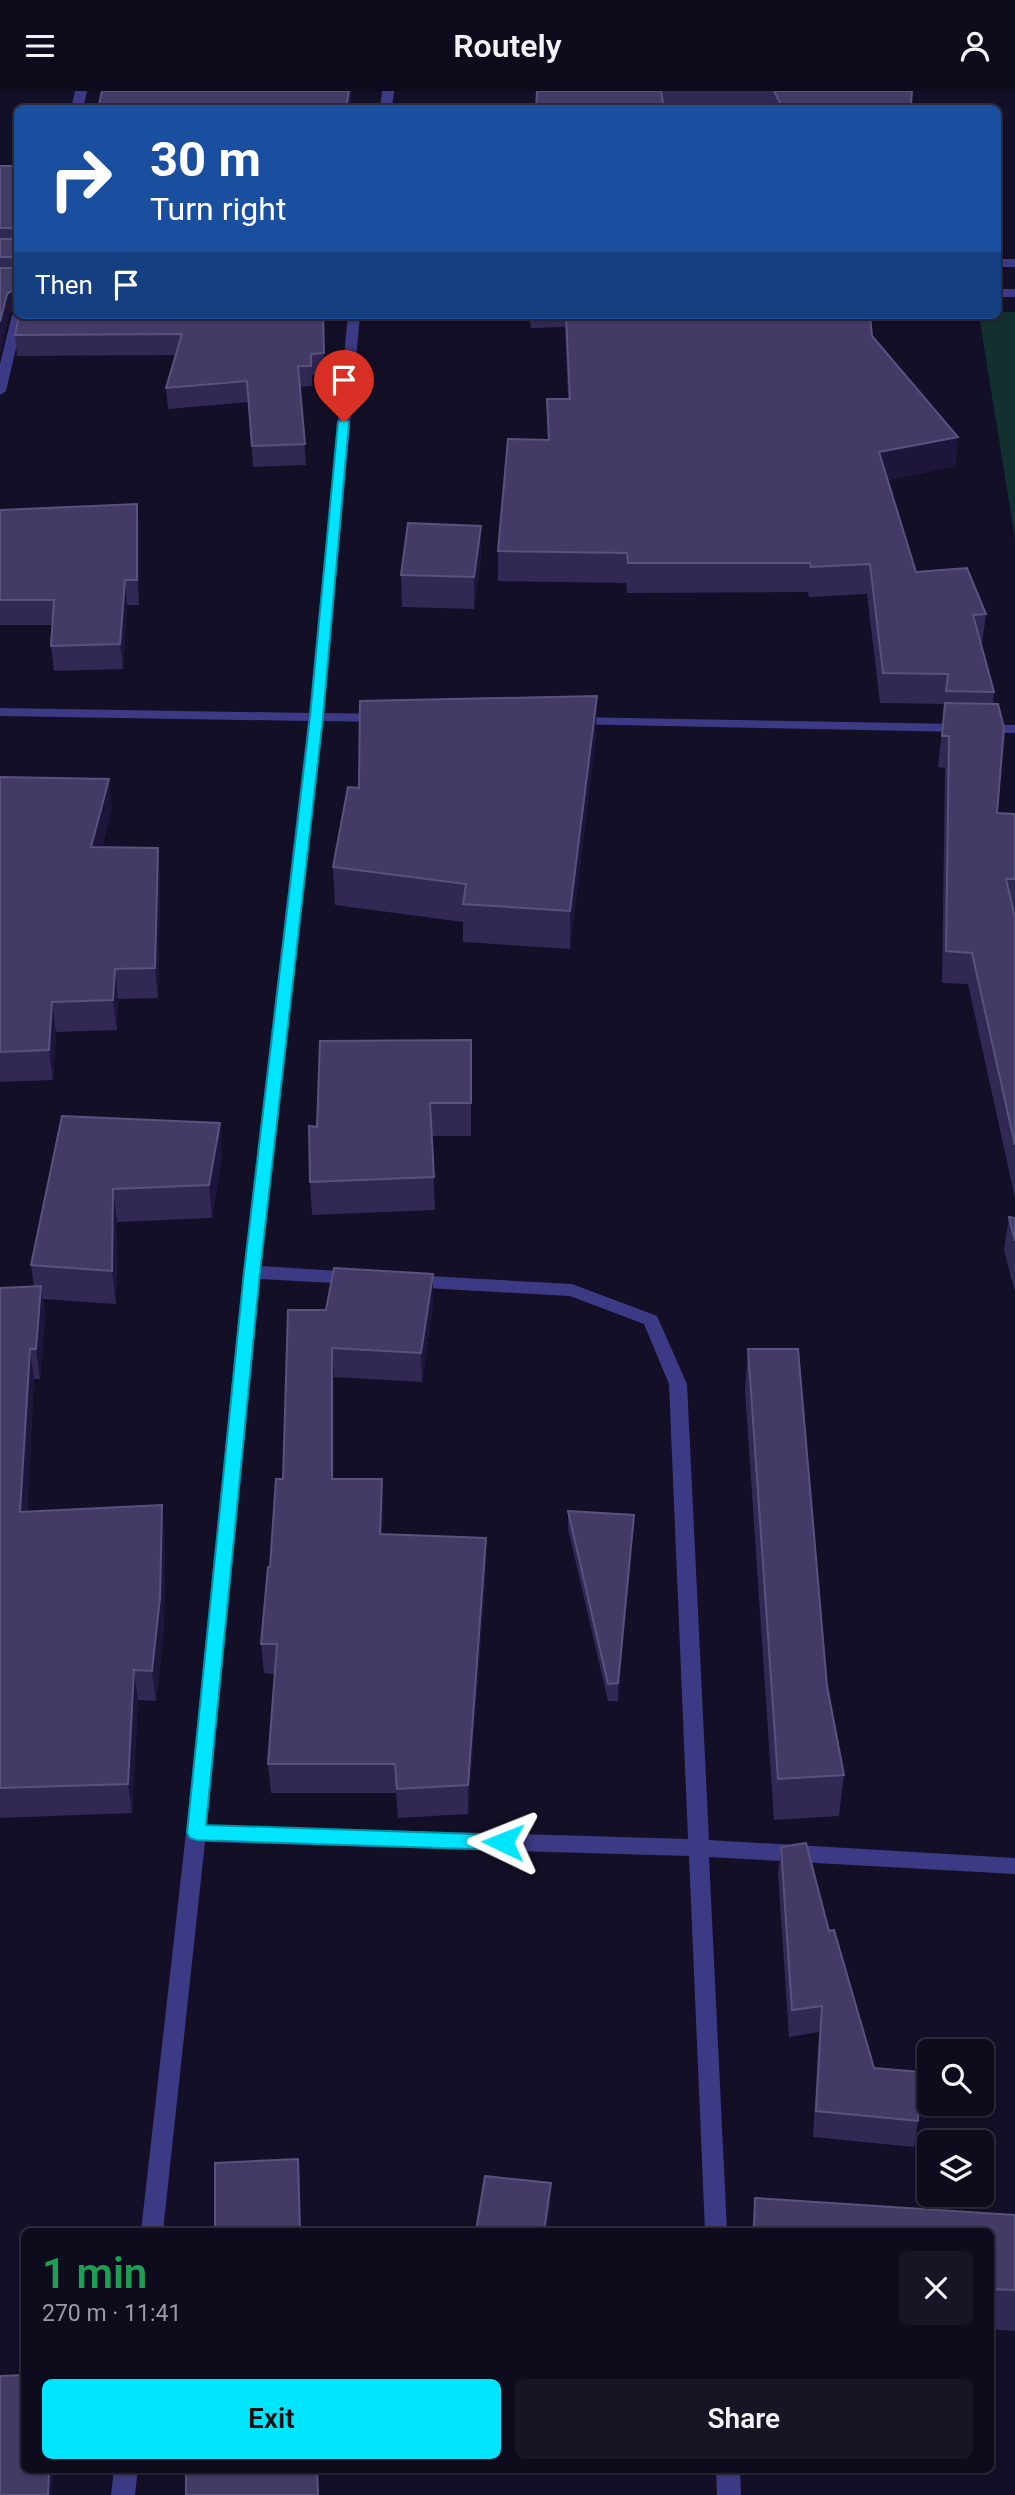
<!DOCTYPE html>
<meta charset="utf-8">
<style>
:root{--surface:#0e0b1c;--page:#171425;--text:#f1f3f6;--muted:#9b9ba3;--line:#2e2b3b;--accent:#00e5ff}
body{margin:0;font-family:Roboto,sans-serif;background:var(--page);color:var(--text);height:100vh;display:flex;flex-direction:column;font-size:26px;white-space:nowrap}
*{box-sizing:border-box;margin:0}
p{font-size:23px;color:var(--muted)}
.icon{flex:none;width:38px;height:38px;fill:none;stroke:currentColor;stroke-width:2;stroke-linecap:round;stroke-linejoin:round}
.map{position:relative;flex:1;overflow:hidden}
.details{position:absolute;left:21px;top:2137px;width:973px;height:245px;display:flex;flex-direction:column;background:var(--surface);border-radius:10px;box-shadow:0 2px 5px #0004,0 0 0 2px var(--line)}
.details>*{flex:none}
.banner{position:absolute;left:14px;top:14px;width:987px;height:214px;border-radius:10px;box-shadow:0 2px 5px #0004,0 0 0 2px var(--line);background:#1a4fa0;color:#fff;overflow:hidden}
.buttons{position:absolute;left:917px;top:1948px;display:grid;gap:14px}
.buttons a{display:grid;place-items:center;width:77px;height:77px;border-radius:10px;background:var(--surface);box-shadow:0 2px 5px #0004,0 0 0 2px var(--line);font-size:35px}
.pin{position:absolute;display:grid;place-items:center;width:60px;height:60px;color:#fff;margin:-72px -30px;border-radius:50% 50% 50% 0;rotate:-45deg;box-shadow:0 0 7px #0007}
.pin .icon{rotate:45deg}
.me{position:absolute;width:77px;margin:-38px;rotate:272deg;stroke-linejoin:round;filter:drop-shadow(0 0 5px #0008)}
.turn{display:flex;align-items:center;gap:24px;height:147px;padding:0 21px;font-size:32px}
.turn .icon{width:91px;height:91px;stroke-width:2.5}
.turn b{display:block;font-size:49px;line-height:60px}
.then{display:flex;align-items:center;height:66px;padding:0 21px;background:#0003;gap:14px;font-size:26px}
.round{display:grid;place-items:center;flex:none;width:74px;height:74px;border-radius:10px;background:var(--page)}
.overview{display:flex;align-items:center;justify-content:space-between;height:119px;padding:0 21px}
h1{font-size:42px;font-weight:600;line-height:52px;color:#1e9e55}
.primary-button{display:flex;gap:14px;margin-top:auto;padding:14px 21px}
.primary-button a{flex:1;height:80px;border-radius:10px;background:var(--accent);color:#111;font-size:28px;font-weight:600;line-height:80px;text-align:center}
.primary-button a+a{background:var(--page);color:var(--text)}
header{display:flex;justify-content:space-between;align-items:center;height:91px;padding:0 21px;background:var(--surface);font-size:32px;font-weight:600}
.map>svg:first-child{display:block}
.green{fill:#12302f}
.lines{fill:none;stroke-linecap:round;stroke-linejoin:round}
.minor{fill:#3d3a85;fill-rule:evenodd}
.tertiary{fill:#3d3a85;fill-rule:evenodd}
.wall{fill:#312854}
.shaded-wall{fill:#1d163a}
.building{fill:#433a66;stroke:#5a527e;stroke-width:2}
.route{fill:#00e5ff;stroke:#0095a6;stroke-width:2}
</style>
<header><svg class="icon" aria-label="menu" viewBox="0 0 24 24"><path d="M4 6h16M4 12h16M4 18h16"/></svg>Routely<svg class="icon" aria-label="person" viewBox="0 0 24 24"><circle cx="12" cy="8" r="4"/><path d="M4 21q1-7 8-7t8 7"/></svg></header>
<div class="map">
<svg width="1015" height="2404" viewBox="0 0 1015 2404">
<rect width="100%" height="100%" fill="#130f26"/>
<path class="green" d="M998,221H1015V448L979,224H998Z"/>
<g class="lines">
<path class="minor" d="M75,0H87L83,18H71Z
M382,0H394L392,18H380Z
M18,220V224H24L6,300L0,304V273L12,224Z
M348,224H360L324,622L381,623L388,627L381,631L323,630L261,1175L353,1181L362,1187L353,1193L260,1188L207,1734L688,1748L669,1293L644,1233L570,1205L409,1196L400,1190L409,1184L572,1193L657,1225L687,1293L709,1749L1015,1767V1783L709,1766L727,2140H705L689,1765L205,1751L163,2140H141L186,1742L243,1181L308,630L0,625V617L309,622Z
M574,626L1015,634V642L569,633L567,630L569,627Z
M114,2378H138L135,2404H111Z
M716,2378H740L741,2404H717Z"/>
<path class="tertiary" d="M998,168H1015V176H998Z
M998,198H1015V206H998Z"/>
</g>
<path class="wall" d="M537,0H912L911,13L912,18H536Z
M0,75H18V218L9,223L0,262Z
M323,224L324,283L312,284V295L300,296L306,374L253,376L249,311L168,318L166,297L176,264L17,265L15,244Z
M529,224H870L872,245L958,346L955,375L888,389L916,481L986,523L982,553H981L994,601L993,613L997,722L1015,723V820H1014L1015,826V1107L968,893L942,892L945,677L938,676L945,613L880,612L867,503L809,506L808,501L627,502L626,492L498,490V460L548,349L547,308H568L565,236L531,237Z
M137,413L139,438V514H127L123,578L54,580L51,555L52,534H0V419Z
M481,435V466L474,518L402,516L401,484Z
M596,643L570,858L463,851V831L335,814L333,776L359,697Z
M0,686L112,717L102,756L158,757L160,787L158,907L118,908L117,939L56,941L53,989L0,991Z
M471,949V1045H432L435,1119L312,1124L310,1091L317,1036Z
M62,1025L222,1064L212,1127L117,1131L116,1213L43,1208L45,1226L40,1288H34L27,1421L165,1445L164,1537L156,1610L138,1609L132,1722L0,1727V1197L34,1196L31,1174Z
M1009,1126L1015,1127V1201L1004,1159Z
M433,1183V1213L422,1291L334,1286V1388L383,1417L382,1444L486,1447V1476L468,1723L398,1727L396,1702H271L268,1673L275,1583L264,1582L261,1553L283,1388L326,1219Z
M748,1258L827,1595L844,1684L839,1725L774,1729L745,1299Z
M568,1420L634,1424L618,1610H608L568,1438Z
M781,1756L829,1840L874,1977L918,2030L914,2056L813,2046L819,1941L789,1946L778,1783Z
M755,2107L1015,2124V2240L990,2238V2140H752Z"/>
<path class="shaded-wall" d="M349,0H352L350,18H346Z
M16,197L18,218L9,223L0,262V231L7,203Z
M958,346L955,375L877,391L879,361Z
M137,413L139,438V514L137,489Z
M481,435V466L474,518V486Z
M125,489L127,514L123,578L120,553Z
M597,605L596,643L570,858V820Z
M109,688L112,717L94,785L91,756Z
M158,757L160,787L158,907L155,877Z
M115,878L118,908L117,939L113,909Z
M52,911L56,941L53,989L49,959Z
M220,1032L222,1064L212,1127L209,1094Z
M113,1098L117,1131L116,1213L112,1180Z
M433,1183V1213L422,1291L421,1262Z
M41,1195L45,1226L40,1288L36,1258Z
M332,1257L334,1286V1417L332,1388Z
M30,1258L34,1288L25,1452L20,1421Z
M382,1388L383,1417L381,1473L380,1443Z
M162,1414L165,1445L164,1537L156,1610L152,1580Z
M634,1424L633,1442L618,1610V1592Z
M486,1447V1476L468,1723V1694Z
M134,1579L138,1609L132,1722L128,1693Z
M298,2068L300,2085L301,2140H300Z
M551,2092L550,2120L548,2140H544Z
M49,2378H53L52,2404H48Z
M317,2378H318L320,2404H318Z"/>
<path class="building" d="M102,0H349L346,18H98Z
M537,0H661L664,18H536Z
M774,0H912L911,13L912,18H783Z
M0,75H18V137H0Z
M0,148H18V166H0Z
M0,177H18V198L16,197L7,203L0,231Z
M19,224H323L324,262L311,263V275H298L305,353L252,355L247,290L166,297L182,243L15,244Z
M566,224H870L872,245L958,346L879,361L916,481L967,477L986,523L973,524L994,601L946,600L948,583L883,582L870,473L811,476L810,472H628L627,462L498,460L508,348L549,349L547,308H570Z
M137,413V489H125L120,553L51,555L54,509H0V419Z
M408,432L481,435L474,486L401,484Z
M597,605L570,820L463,813L466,793L333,776L348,696L359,697L360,610Z
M945,612L998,613L1004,637L997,722L1015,723V788H1006L1015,826V1054L972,862L946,860L949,645H942Z
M0,686L109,688L91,756L158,757L155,877L115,878L113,909L52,911L49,959L0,961Z
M471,949V1012H430L434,1086L310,1091L309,1035L317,1036L320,950Z
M62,1025L220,1032L209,1094L113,1098L112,1180L31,1174Z
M1009,1126L1015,1127V1150Z
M334,1177L433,1183L421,1262L332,1257V1388H382L380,1443L486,1447L468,1694L397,1698L395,1673H268L277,1553H261L268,1476H270L276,1388H283L288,1219H326Z
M41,1195L36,1258H30L20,1421L162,1414L160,1507L152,1580L134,1579L128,1693L0,1697V1197Z
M748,1258H798L827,1595L844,1684L778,1688Z
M568,1420L634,1424L618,1592L608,1593Z
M806,1752L829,1840L834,1839L874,1977L920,1981L918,2030L816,2020L822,1915L792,1919L781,1756Z
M298,2068L300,2140H215V2072Z
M485,2085L551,2092L544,2140H476Z
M755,2107L1015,2124V2199L990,2198V2140H754Z
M24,2284V2378H49L48,2404H0V2285Z
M186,2378H317L318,2404H186Z"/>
<path class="route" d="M344,328L349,331L323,626L260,1181L206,1734L503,1744L509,1746L512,1751L509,1757L503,1759L196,1749L190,1747L187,1742L244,1181L310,626L338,331Z"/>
</svg>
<div class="buttons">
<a><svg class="icon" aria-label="search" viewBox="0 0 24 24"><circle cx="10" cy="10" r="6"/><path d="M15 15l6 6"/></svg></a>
<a><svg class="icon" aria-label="layers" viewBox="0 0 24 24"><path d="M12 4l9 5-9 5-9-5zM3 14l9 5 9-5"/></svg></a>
</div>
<div class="pin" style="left:344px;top:331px;background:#d93025"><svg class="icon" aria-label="arrive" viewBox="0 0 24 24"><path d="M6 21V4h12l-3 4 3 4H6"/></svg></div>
<svg class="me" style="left:503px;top:1751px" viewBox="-20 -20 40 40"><path d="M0-17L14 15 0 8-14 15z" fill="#00e5ff" stroke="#fff" stroke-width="4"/></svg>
<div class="banner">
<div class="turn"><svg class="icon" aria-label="right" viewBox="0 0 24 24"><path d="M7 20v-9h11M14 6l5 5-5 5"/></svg><div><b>30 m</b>Turn right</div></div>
<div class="then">Then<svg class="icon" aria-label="arrive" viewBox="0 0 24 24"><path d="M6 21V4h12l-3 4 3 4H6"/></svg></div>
</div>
<section class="details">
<div class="overview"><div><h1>1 min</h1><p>270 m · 11:41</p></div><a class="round"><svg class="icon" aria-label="close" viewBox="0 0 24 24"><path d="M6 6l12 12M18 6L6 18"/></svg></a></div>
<div class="primary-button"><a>Exit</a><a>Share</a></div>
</section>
</div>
